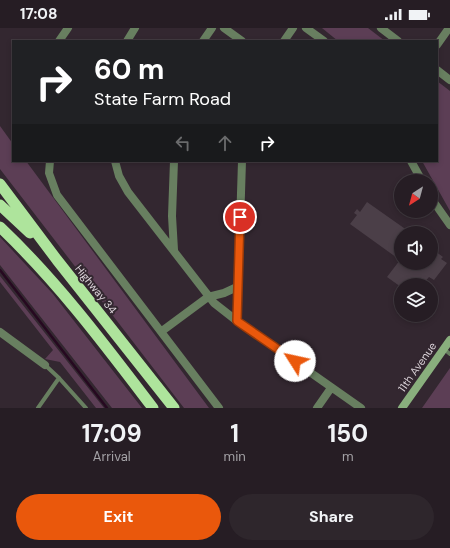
<!DOCTYPE html>
<style>
:root{--surface:#261d24;--page:#2e262c;--text:#f1f3f6;--muted:#a4a2a6;--line:#423b41;--accent:#ea580c}
body{margin:0;font-family:"DM Sans",sans-serif;background:var(--page);color:var(--text);height:100vh;display:flex;flex-direction:column;font-size:15px;white-space:nowrap}
*{box-sizing:border-box;margin:0}
p{font-size:13px;color:var(--muted)}
.icon{flex:none;width:22px;height:22px;fill:none;stroke:currentColor;stroke-width:2;stroke-linecap:round;stroke-linejoin:round}
.map{position:relative;height:380px;overflow:hidden}
.drawer{display:flex;flex-direction:column;background:var(--surface);flex:1}
.drawer>*{flex:none}
.hud{position:absolute;left:12px;top:12px;width:426px;height:122px;border-radius:0px;box-shadow:0 2px 6px #0003,0 0 0 1px var(--line);background:#202124;color:#fff;overflow:hidden}
.needle{width:26px;rotate:216deg}
.controls{position:absolute;left:394px;top:146px;display:grid;gap:8px}
.controls a{display:grid;place-items:center;width:44px;height:44px;border-radius:50%;background:var(--surface);box-shadow:0 2px 6px #0003,0 0 0 1px var(--line);font-size:20px}
.pin{position:absolute;display:grid;place-items:center;width:34px;height:34px;color:#fff;margin:-17px;border:2px solid #fff;border-radius:50%;box-shadow:0 1px 4px #0007}
.me{position:absolute;width:44px;margin:-22px;rotate:305deg;stroke-linejoin:round;filter:drop-shadow(0 0 3px #0008)}
.turn{display:flex;align-items:center;gap:14px;height:84px;padding:0 16px;font-size:18px}
.turn .icon{width:52px;height:52px;stroke-width:2.5}
.turn b{display:block;font-size:28px;line-height:34px}
.lanes{display:flex;align-items:center;height:38px;padding:0 16px;background:#0003;justify-content:center;gap:20px;direction:ltr}
.lanes .off{opacity:.35}
.eta{display:flex;justify-content:space-evenly;align-items:center;height:68px;text-align:center}
.eta b{font-size:24px;font-weight:700;line-height:28px}
.cta{display:flex;gap:8px;margin-top:auto;padding:8px 16px}
.cta a{flex:1;height:46px;border-radius:24px;background:var(--accent);color:#fff;font-size:16px;font-weight:700;line-height:46px;text-align:center}
.cta a+a{background:var(--page);color:var(--text)}
.status{display:flex;justify-content:space-between;align-items:center;height:28px;padding:0 20px;background:var(--surface);direction:ltr}
.status svg{height:11px;fill:currentColor}
.map>svg:first-child{display:block}
.green{fill:#5c3e55}
.lines{fill:none;stroke-linecap:round;stroke-linejoin:round}
.stream{stroke:#260920;stroke-width:2.5}
.building{fill:#4b3f48}
.service{stroke:#687f60;stroke-width:4}
.minor{stroke:#687f60;stroke-width:8}
.secondary{stroke:#89af7d;stroke-width:8}
.trunk{stroke:#aee49c;stroke-width:11}
.route-casing{stroke:#983908;stroke-width:10}
.route{stroke:#ea580c;stroke-width:7}
.labels{text-anchor:middle;dominant-baseline:central;stroke-width:4;stroke-linejoin:round;paint-order:stroke}
.street-label{font-size:11px;fill:#dbd3d9;stroke:#332730}
</style>
<div class="status"><b>17:08</b><svg viewBox="0 0 49 12"><path d="M0 12V9h3v3zM5 12V6h3v6zM10 12V3h3v9zM15 12V0h3v12zM26 1h20v11H26zM47 4h2v5h-2z"/></svg></div>
<div class="map">
<svg width="450" height="380" viewBox="0 0 450 380">
<rect width="100%" height="100%" fill="#332730"/>
<path class="green" d="M322,0H368L385,13H338Z
M437,53L450,63V183L422,133H437Z
M0,98L13,116V133H26L209,380H184L0,141Z
M0,209L53,266L142,380H112L0,237Z
M0,248L104,380H96L60,334L45,331L53,322L0,254Z
M450,340V380H422Z"/>
<g class="lines">
<path class="stream" d="M0,242L107,380"/>
</g>
<path class="building" d="M367,174L411,205H401V235H431V220L443,229L441,231L447,235L434,252L429,249L422,257H401V259L387,249L400,232L350,196L357,187L354,185L357,181L360,184Z"/>
<g class="lines">
<path class="service" d="M444,321L450,326
M45,337L59,350L86,380
M38,380L59,350"/>
<path class="minor" d="M224,0L242,13
M306,0L324,13
M381,0L398,13
M59,13L68,0
M127,13L135,0
M203,13L212,0
M284,13L293,0
M437,17L449,0
M437,42L450,52
M50,133L49,145L57,167L219,380
M115,133L119,148L128,164L214,275L237,293L361,380
M411,133L422,153
M431,170L450,197
M174,222L172,188L174,133
M237,293L242,133
M162,303L208,269L224,265L237,259
M0,304L45,337
M317,380L331,360"/>
<path class="secondary" d="M402,380L450,312"/>
<path class="trunk" d="M0,156L57,232L174,380
M0,177L30,205
M0,199C58,254 105,317 153,380"/>
</g>
<g class="lines">
<defs>
<path id="route" d="M240,189L237,293L295,333"/>
</defs>
<use href="#route" class="route-casing"/>
<use href="#route" class="route"/>
</g>
<g class="labels">
<g class="street-label">
<text transform="translate(96 261) rotate(51)">Highway 34</text>
<text transform="translate(417 339) rotate(-55)">11th Avenue</text>
</g>
</g>
</svg>
<div class="controls">
<a><svg class="needle" viewBox="-14 -14 28 28"><path d="M0-13l5 13h-10z" fill="#e53935"/><path d="M0 13l5-13h-10z" fill="#a4a2a6"/></svg></a>
<a><svg class="icon" aria-label="sound" viewBox="0 0 24 24"><path d="M4 9h4l5-4v14l-5-4H4zM17 9q2 3 0 6"/></svg></a>
<a><svg class="icon" aria-label="layers" viewBox="0 0 24 24"><path d="M12 4l9 5-9 5-9-5zM3 14l9 5 9-5"/></svg></a>
</div>
<div class="pin" style="left:240px;top:189px;background:#d93025"><svg class="icon" aria-label="arrive" viewBox="0 0 24 24"><path d="M6 21V4h12l-3 4 3 4H6"/></svg></div>
<svg class="me" style="left:295px;top:333px" viewBox="-20 -20 40 40"><circle r="19" fill="#fff"/><path d="M0-13L10 11 0 6-10 11z" fill="#ea580c"/></svg>
<div class="hud">
<div class="turn"><svg class="icon" aria-label="right" viewBox="0 0 24 24"><path d="M7 20v-9h11M14 6l5 5-5 5"/></svg><div><b>60 m</b>State Farm Road</div></div>
<div class="lanes"><svg class="icon off" aria-label="left" viewBox="0 0 24 24"><path d="M17 20v-9H6M10 6l-5 5 5 5"/></svg><svg class="icon off" aria-label="ahead" viewBox="0 0 24 24"><path d="M12 20V5M6 11l6-6 6 6"/></svg><svg class="icon" aria-label="right" viewBox="0 0 24 24"><path d="M7 20v-9h11M14 6l5 5-5 5"/></svg></div>
</div>
</div>
<section class="drawer">
<div class="eta">
<div><b>17:09</b><p>Arrival</p></div>
<div><b>1</b><p>min</p></div>
<div><b>150</b><p>m</p></div>
</div>
<div class="cta"><a>Exit</a><a>Share</a></div>
</section>
